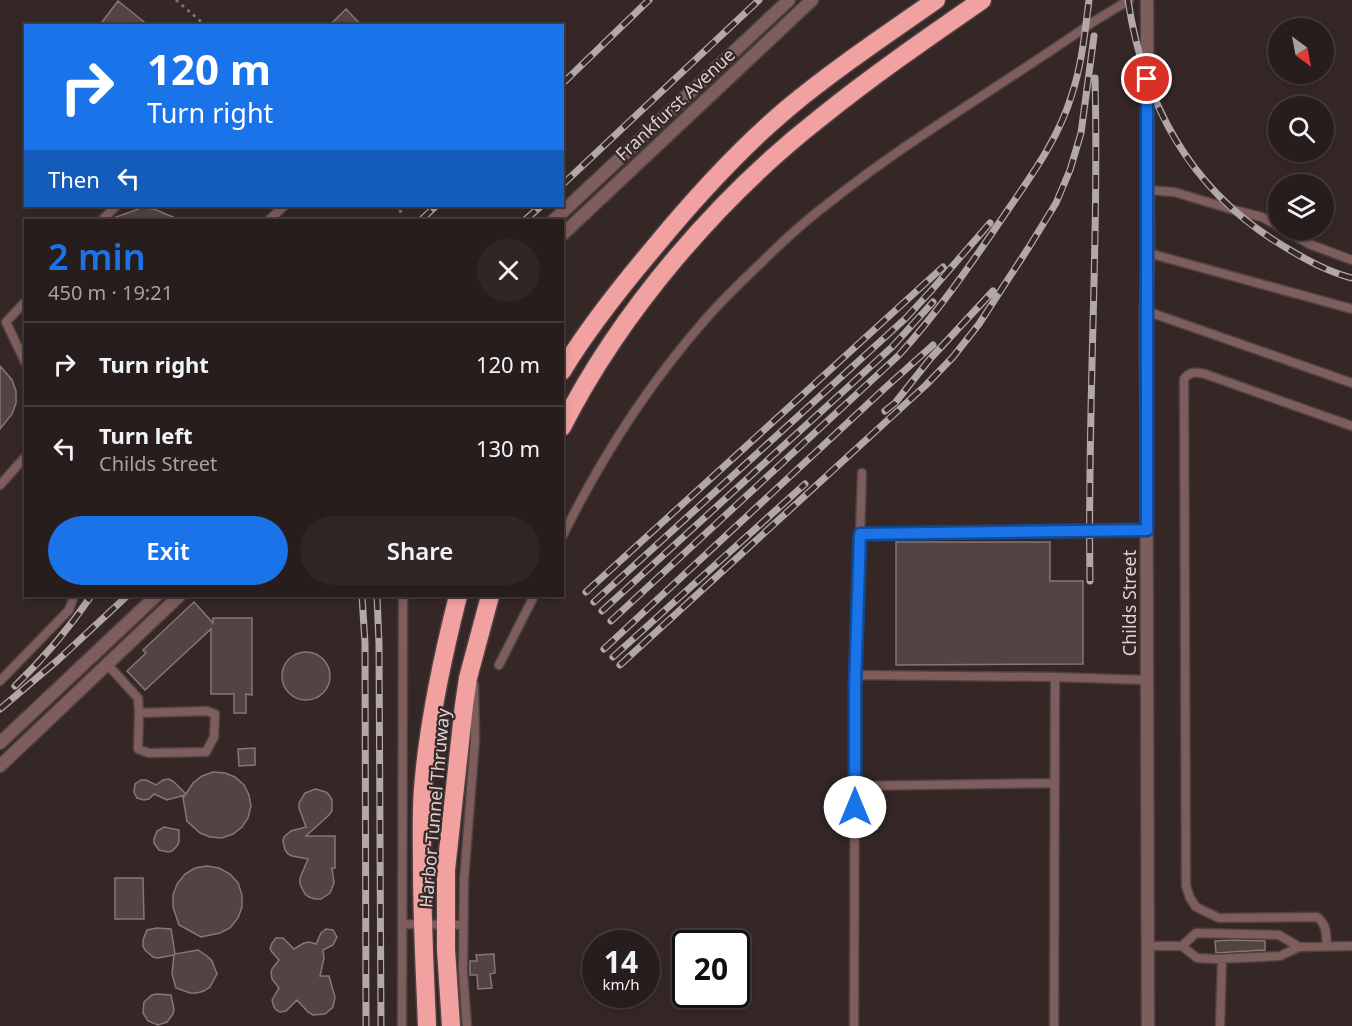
<!DOCTYPE html>
<meta charset="utf-8">
<style>
:root{--surface:#281d1d;--page:#302626;--text:#f1f3f6;--muted:#a5a2a4;--line:#443b3b;--accent:#1a73e8}
body{margin:0;font-family:"Noto Sans",sans-serif;background:var(--page);color:var(--text);height:100vh;display:flex;flex-direction:column;font-size:22px;white-space:nowrap}
*{box-sizing:border-box;margin:0}
p{font-size:20px;color:var(--muted)}
.icon{flex:none;width:33px;height:33px;fill:none;stroke:currentColor;stroke-width:2;stroke-linecap:round;stroke-linejoin:round}
.map{position:relative;flex:1;overflow:hidden}
.details{position:absolute;left:24px;top:219px;width:540px;height:378px;display:flex;flex-direction:column;background:var(--surface);border-radius:0px;box-shadow:0 3px 9px #0003,0 0 0 2px var(--line)}
.details>*{flex:none}
.guide{position:absolute;left:24px;top:24px;width:540px;height:183px;border-radius:0px;box-shadow:0 3px 9px #0003,0 0 0 2px var(--line);background:#1a73e8;color:#fff;overflow:hidden}
.needle{width:39px;rotate:148deg}
.buttons{position:absolute;left:1268px;top:18px;display:grid;gap:12px}
.buttons a{display:grid;place-items:center;width:66px;height:66px;border-radius:50%;background:var(--surface);box-shadow:0 3px 9px #0003,0 0 0 2px var(--line);font-size:30px}
.speed{position:absolute;left:582px;top:930px;display:flex;gap:12px;font-size:30px;font-weight:700;text-align:center}
.speed>*{display:grid;place-content:center;width:78px;height:78px;border-radius:50%;background:var(--surface);box-shadow:0 3px 9px #0003,0 0 0 2px var(--line);line-height:1}
.speed small{font-size:15px;font-weight:400}
.speed .limit{border:3px solid #111;border-radius:9px;background:#fff;color:#111}
.pin{position:absolute;display:grid;place-items:center;width:51px;height:51px;color:#fff;margin:-26px;border:3px solid #fff;border-radius:50%;box-shadow:0 2px 6px #0007}
.me{position:absolute;width:66px;margin:-33px;rotate:0deg;stroke-linejoin:round;filter:drop-shadow(0 0 4px #0008)}
.turn{display:flex;align-items:center;gap:21px;height:126px;padding:0 24px;font-size:27px}
.turn .icon{width:78px;height:78px;stroke-width:2.5}
.turn b{display:block;font-size:42px;line-height:51px}
.then{display:flex;align-items:center;height:57px;padding:0 24px;background:#0003;gap:12px;font-size:22px}
.round{display:grid;place-items:center;flex:none;width:63px;height:63px;border-radius:32px;background:var(--page)}
.headline{display:flex;align-items:center;justify-content:space-between;height:102px;padding:0 24px}
h1{font-size:36px;font-weight:600;line-height:45px;color:var(--accent)}
.primary-button{display:flex;gap:12px;margin-top:auto;padding:12px 24px}
.primary-button a{flex:1;height:69px;border-radius:36px;background:var(--accent);color:#fff;font-size:24px;font-weight:600;line-height:69px;text-align:center}
.primary-button a+a{background:var(--page);color:var(--text)}
ul{padding:0;list-style:none}
li{display:flex;align-items:center;gap:18px;height:84px;padding:0 24px;border-top:2px solid var(--line)}
li div{flex:1}
li b{display:block;font-size:22px}
li em{font-style:normal}
.map>svg:first-child{display:block}
.building{fill:#534342;stroke:#877675;stroke-width:1.5}
.lines{fill:none;stroke-linecap:round;stroke-linejoin:round}
.service-casing{stroke:#504242;stroke-width:11}
.minor-casing{stroke:#504242;stroke-width:15}
.motorway-casing{stroke:#504242;stroke-width:21}
.path{stroke:#7e7171;stroke-width:3;stroke-dasharray:3 4.5;stroke-linecap:butt}
.service{stroke:#7e5e5d;stroke-width:8}
.minor{stroke:#7e5e5d;stroke-width:12}
.motorway{stroke:#f1a2a0;stroke-width:18}
.rail-casing{stroke:#b2a8a7;stroke-width:7}
.rail{stroke:#362727;stroke-width:4.5;stroke-dasharray:14;stroke-linecap:butt}
.route-casing{stroke:#114b97;stroke-width:15}
.route{stroke:#1a73e8;stroke-width:10}
.labels{text-anchor:middle;dominant-baseline:central;stroke-width:4.5;stroke-linejoin:round;paint-order:stroke}
.street-label{font-size:18px;fill:#dad1d0;stroke:#362727}
</style>
<div class="map">
<svg width="1352" height="1026" viewBox="0 0 1352 1026">
<rect width="100%" height="100%" fill="#362727"/>
<path class="building" d="M118,1L149,26H99Z
M346,9L362,26H329Z
M141,208L154,209L180,220H112L113,218Z
M0,366L12,380L16,391V403L12,414L0,429Z
M896,542H1050V581H1083V664L896,665Z
M194,602L213,623V618H252V695L246,694V713H234V694H211V629L145,690L127,671L146,653L143,650Z
M282 676a24 24 0 1 1 48 0a24 24 0 1 1-48 0Z
M255,748V765L239,766L238,749Z
M213,772L225,773L235,777L244,785L249,795L251,806L248,818L242,827L233,834L222,838L210,837L200,833L187,821L183,798L185,795L167,800L154,794L149,799L144,800L137,798L134,792L135,784L141,780H146L156,785L163,780L169,779L174,782L186,794L193,783L202,776Z
M315,789L326,792L329,795L332,800V811L329,815L306,836H335V868H332L334,883L330,893L321,899H315L309,897L305,894L300,884V878L308,859L292,856L288,854L285,850L283,841L284,837L291,831L306,827L299,808V803L305,793Z
M164,827L179,830V842L177,846L172,851L168,852L159,850L154,843V839L157,831Z
M207,866L219,868L230,874L238,883L242,895V907L238,918L230,928L220,933L201,937L179,925L173,907V895L177,884L185,874L195,868Z
M115,878H143L144,919H115Z
M157,928L171,929L175,954L198,950L207,956L212,961L217,974L210,987L204,991L197,993H190L176,988L172,974L174,955L158,958L153,957L145,950L143,946V940L147,930Z
M326,929L333,930L337,937L333,945L323,950L324,958L320,976H329L335,997L333,1007L325,1014L313,1015L308,1012L297,1000L286,1011L280,1012L276,1010L274,1007L272,1000L279,988L272,979L271,972L272,969L279,960L272,952L270,949L272,943L276,938H283L294,949L304,943L309,942L316,944L321,933Z
M1234,940L1265,941V950L1216,953L1215,941Z
M494,954L495,973L490,974L492,988L478,989L477,975H470V961H477L476,955Z
M157,994L171,995L174,1009L173,1014L167,1022L158,1025L148,1021L143,1013L144,1002L152,995Z"/>
<g class="lines">
<defs>
<path id="service" d="M1147,190L1174,192L1234,210L1262,217L1278,226
M102,220L116,206
M269,220L284,206
M1284,230L1309,244L1352,260
M1148,253L1352,309
M26,301L6,322L26,364
M1146,311L1352,383
M0,485L26,456
M860,534L1147,530
M562,537C600,460 648,385 704,321C722,300 742,281 762,262C783,241 806,220 830,202C913,136 1006,83 1093,22L1129,0
M107,664L138,698L139,713L138,749L149,753L206,752L214,737L215,714L207,711L139,713
M499,665L534,596
M855,675L1055,677L1146,680
M0,681L69,610L74,596
M855,786L1055,783
M402,924L463,925
M1147,946H1182L1197,958L1216,959L1280,956L1299,947L1279,935L1196,933L1182,946
M1327,946C1326,935 1327,924 1317,917L1219,918L1196,907L1190,898L1186,886L1184,379C1190,371 1196,372 1205,374L1352,426
M1299,947L1352,946
M402,1026L403,596
M467,1026L463,972L464,880L475,740L474,685
M854,1026L855,686L862,473
M1054,1026L1055,677
M1220,1026L1222,959"/>
<path id="minor" d="M1147,0L1148,253L1146,311L1148,1026
M554,220L789,0
M562,235L812,0
M0,743L156,596
M0,766L179,596"/>
<path id="motorway" d="M562,371C588,328 620,288 652,250C693,200 738,150 788,108C835,69 886,35 936,0
M562,427C621,311 718,198 820,118C872,76 927,38 982,0
M427,1026C425,973 422,919 422,866C422,840 421,814 423,789C428,723 442,659 458,596
M451,1026L446,949V870L464,705L468,678L490,596"/>
</defs>
<use href="#service" class="service-casing"/>
<use href="#minor" class="minor-casing"/>
<use href="#motorway" class="motorway-casing"/>
<path class="path" d="M176,0L206,26
M398,220L402,206"/>
<use href="#service" class="service"/>
<use href="#minor" class="minor"/>
<use href="#motorway" class="motorway"/>
<defs>
<path id="rail" d="M1128,0C1144,106 1191,192 1285,247C1306,260 1328,272 1352,278
M562,84L649,0
M562,185L759,0
M421,220L436,206
M525,220L541,206
M885,411L895,403L930,359L993,291
M1090,581C1087,413 1099,245 1095,78
M586,592L943,267
M362,596L365,643L366,1026
M377,596L379,644L381,1026
M594,602L906,318L930,292L990,223
M602,611L892,347L933,302
M611,621L899,355C937,313 969,267 1001,220C1028,180 1058,141 1072,94C1082,64 1085,31 1089,0
M604,649L885,388L933,345
M613,657L805,484
M620,665L926,385L953,357L979,324L1029,247L1056,203L1070,170L1081,133L1094,36
M15,686C45,657 68,630 91,596
M0,709L58,660L127,596"/>
</defs>
<use href="#rail" class="rail-casing"/>
<use href="#rail" class="rail"/>
</g>
<g class="lines">
<defs>
<path id="route" d="M855,807V686L860,534L1147,530C1146,380 1148,230 1147,79"/>
</defs>
<use href="#route" class="route-casing"/>
<use href="#route" class="route"/>
</g>
<g class="labels">
<g class="street-label">
<text transform="translate(675 104) rotate(-43)">Frankfurst Avenue</text>
<text transform="translate(1129 603) rotate(-90)">Childs Street</text>
<text transform="translate(434 808) rotate(-85)">Harbor Tunnel Thruway</text>
</g>
</g>
</svg>
<div class="buttons">
<a><svg class="needle" viewBox="-14 -14 28 28"><path d="M0-13l5 13h-10z" fill="#e53935"/><path d="M0 13l5-13h-10z" fill="#a5a2a4"/></svg></a>
<a><svg class="icon" aria-label="search" viewBox="0 0 24 24"><circle cx="10" cy="10" r="6"/><path d="M15 15l6 6"/></svg></a>
<a><svg class="icon" aria-label="layers" viewBox="0 0 24 24"><path d="M12 4l9 5-9 5-9-5zM3 14l9 5 9-5"/></svg></a>
</div>
<div class="speed"><div>14<small>km/h</small></div><div class="limit">20</div></div>
<div class="pin" style="left:1147px;top:79px;background:#d93025"><svg class="icon" aria-label="arrive" viewBox="0 0 24 24"><path d="M6 21V4h12l-3 4 3 4H6"/></svg></div>
<svg class="me" style="left:855px;top:807px" viewBox="-20 -20 40 40"><circle r="19" fill="#fff"/><path d="M0-13L10 11 0 6-10 11z" fill="#1a73e8"/></svg>
<div class="guide">
<div class="turn"><svg class="icon" aria-label="right" viewBox="0 0 24 24"><path d="M7 20v-9h11M14 6l5 5-5 5"/></svg><div><b>120 m</b>Turn right</div></div>
<div class="then">Then<svg class="icon" aria-label="left" viewBox="0 0 24 24"><path d="M17 20v-9H6M10 6l-5 5 5 5"/></svg></div>
</div>
<section class="details">
<div class="headline"><div><h1>2 min</h1><p>450 m · 19:21</p></div><a class="round"><svg class="icon" aria-label="close" viewBox="0 0 24 24"><path d="M6 6l12 12M18 6L6 18"/></svg></a></div>
<ul>
<li><svg class="icon" aria-label="right" viewBox="0 0 24 24"><path d="M7 20v-9h11M14 6l5 5-5 5"/></svg><div><b>Turn right</b></div><em>120 m</em></li>
<li><svg class="icon" aria-label="left" viewBox="0 0 24 24"><path d="M17 20v-9H6M10 6l-5 5 5 5"/></svg><div><b>Turn left</b><p>Childs Street</p></div><em>130 m</em></li>
</ul>
<div class="primary-button"><a>Exit</a><a>Share</a></div>
</section>
</div>
